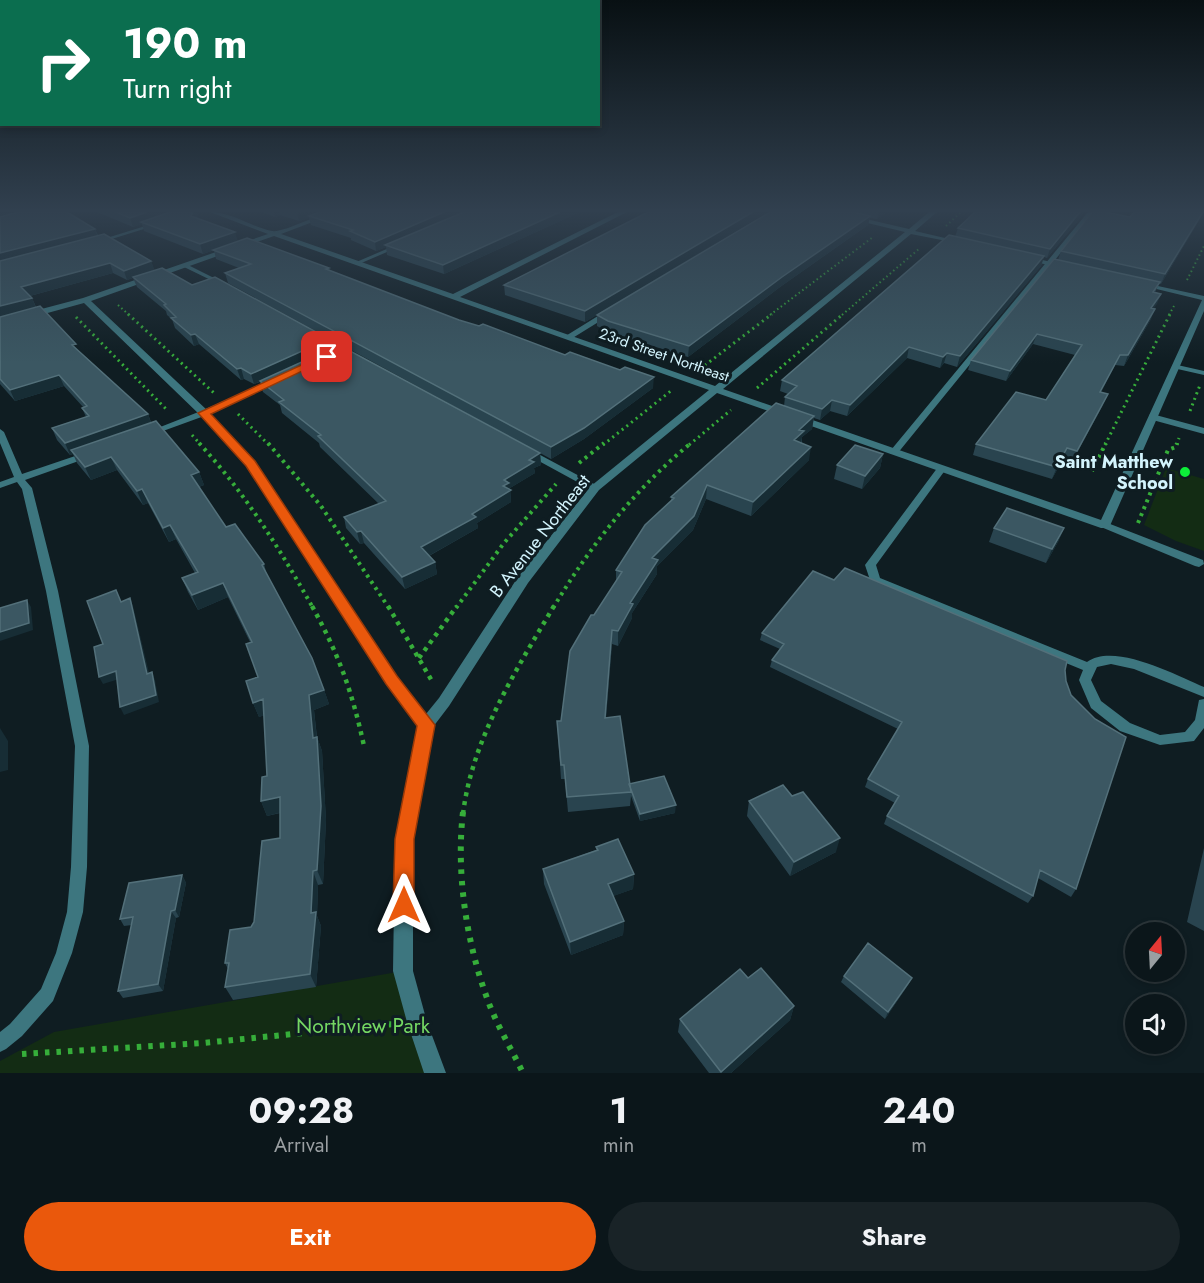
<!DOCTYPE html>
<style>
:root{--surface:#0b161a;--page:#192327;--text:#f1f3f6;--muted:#9a9fa2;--line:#2b3539;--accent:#ea580c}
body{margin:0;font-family:Jost,sans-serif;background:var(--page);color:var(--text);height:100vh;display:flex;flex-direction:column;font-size:22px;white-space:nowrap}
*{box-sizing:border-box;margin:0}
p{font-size:20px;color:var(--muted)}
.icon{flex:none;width:33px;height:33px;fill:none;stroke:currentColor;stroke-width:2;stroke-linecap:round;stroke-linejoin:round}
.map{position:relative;height:1073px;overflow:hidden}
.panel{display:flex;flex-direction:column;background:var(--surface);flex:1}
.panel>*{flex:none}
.guide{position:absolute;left:0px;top:0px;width:600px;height:126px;box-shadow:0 3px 9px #0003,0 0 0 2px var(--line);background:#0b6e4f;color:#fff;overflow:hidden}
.needle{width:39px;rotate:18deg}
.buttons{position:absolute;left:1125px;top:922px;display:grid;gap:12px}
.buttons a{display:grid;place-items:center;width:60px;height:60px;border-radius:50%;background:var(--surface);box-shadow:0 3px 9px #0003,0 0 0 2px var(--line);font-size:30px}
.pin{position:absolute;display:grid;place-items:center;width:51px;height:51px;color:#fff;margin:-26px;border-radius:12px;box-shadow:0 3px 9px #0006}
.me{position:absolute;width:66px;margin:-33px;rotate:0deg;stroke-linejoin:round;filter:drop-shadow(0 0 4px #0008)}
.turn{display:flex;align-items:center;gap:21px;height:126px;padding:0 24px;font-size:27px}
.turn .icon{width:78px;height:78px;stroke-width:2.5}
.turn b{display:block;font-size:42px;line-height:51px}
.eta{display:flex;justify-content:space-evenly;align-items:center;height:102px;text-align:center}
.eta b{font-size:36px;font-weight:700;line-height:42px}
.cta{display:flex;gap:12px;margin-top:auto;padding:12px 24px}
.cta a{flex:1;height:69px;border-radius:36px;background:var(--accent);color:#fff;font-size:24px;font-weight:700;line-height:69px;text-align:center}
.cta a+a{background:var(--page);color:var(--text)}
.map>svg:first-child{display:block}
.green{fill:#132c14}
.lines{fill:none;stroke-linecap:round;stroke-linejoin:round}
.path-far4{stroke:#36ae3a;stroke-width:2;stroke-dasharray:1.5 3;stroke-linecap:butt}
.path-far3{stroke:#36ae3a;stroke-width:3;stroke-dasharray:2 4;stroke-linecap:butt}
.path-far2{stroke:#36ae3a;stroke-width:4;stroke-dasharray:3 4.5;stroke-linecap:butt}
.path-far1{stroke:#36ae3a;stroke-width:4.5;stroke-dasharray:4 5;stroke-linecap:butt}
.path{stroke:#36ae3a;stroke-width:6;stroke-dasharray:4.5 7;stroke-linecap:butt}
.lane{fill:#3d767f;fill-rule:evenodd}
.street{fill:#3d767f;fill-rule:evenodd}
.wall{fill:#29444f}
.shaded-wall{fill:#172d35}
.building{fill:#3b5762;stroke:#53707a;stroke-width:1.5}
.route{fill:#ea580c;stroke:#983908;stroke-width:1.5}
.poi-dot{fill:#0dee39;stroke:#0f1d22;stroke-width:2}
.labels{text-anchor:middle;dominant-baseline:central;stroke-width:6;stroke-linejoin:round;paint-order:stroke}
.far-street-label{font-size:15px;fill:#d3f4fd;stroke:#0f1d22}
.poi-label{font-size:18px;font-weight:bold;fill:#d3f4fd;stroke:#0f1d22;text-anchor:end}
.street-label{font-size:18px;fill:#d3f4fd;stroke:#0f1d22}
.near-park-label{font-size:21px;fill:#75d863;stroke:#0f1d22}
</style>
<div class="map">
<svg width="1204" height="1073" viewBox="0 0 1204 1073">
<rect width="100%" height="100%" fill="#0f1d22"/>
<path class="green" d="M1166,468L1204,479V551L1176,541L1144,525Z
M403,971L435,1073H0V1061L54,1032Z"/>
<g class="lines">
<path class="path-far4" d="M946,226L961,212
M1187,280L1204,246
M118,305L129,315
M770,315L873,237
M842,315L920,248
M1169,315L1174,306"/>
<path class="path-far3" d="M128,314L214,393
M76,317L167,410
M700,369L772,314
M757,388L843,314
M1190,411L1200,385
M238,414L269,445
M192,435L201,445
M603,445L672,390
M689,445L731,410
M1105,445L1170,314
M1177,445L1179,438"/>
<path class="path-far2" d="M199,443C245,493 280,549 313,608
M268,443L321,506L389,608
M579,463L604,443
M1092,471L1106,443
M1138,523L1168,450L1176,447L1177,443
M456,608L504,543L556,484
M553,608C591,545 634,490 691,443"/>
<path class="path-far1" d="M312,606C339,655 352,691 364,746
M388,606L432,681
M419,658L457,606
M463,814C472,739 516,670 554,606"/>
<path class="path" d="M463,812C456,872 466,941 487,998C496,1024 511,1048 523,1073
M22,1054L203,1043L394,1024"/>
<path class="lane" d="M1088,212H1094L897,454H891L889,452L891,450Z
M155,223L160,224L102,242L97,241Z
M396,245L401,246L359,264L354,263Z
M184,265H188L224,283L219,284L184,267Z
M606,311L613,313L571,339L564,337Z
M1173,364L1204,371V375L1173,368Z
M271,380H277L278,382L207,415L152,435L149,436L145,433L201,411Z
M1152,414L1204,428V434L1149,419V415Z
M0,429L4,432L22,474L84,453L87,452L92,455L90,457L25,480L32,488L58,591L89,746L87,867L83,912L72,953L53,1001L22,1036L6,1049L0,1052V1032L10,1024L41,989L56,953L67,912L71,867L75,746L46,591L22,489L17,482L0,488V482L14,477L0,443Z
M529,449L598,486L600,488L598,490H592L526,454L524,452L526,450Z
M941,466L946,469L876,565L880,578L1087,662C1114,642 1176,675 1204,687V697L1134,669L1111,664L1097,667L1091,680L1101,701L1130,723L1160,735L1185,732L1195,720L1199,700L1204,699V728L1194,741L1160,745L1120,731L1091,708L1079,680L1083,670L871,583L865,565L938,467Z
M1105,522L1203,560L1204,564L1199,567L1195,566L1101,527L1100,525L1101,523Z"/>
<path class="street" d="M210,212C232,212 251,227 272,231C285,233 319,212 339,212L281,234L453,294L618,212H627L460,297L715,386L905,232L822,212H836L909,229L929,212H937L915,231L962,242V244L911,234L723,389L1101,520L1202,300L1140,285L1144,283L1204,296V311L1109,528H1101L717,393L599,490L528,583L449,706L433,727L413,839V971L427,1022L446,1073H424L407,1022L393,971L395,839L418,726L386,684L247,466L200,415L84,303L0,326V320L83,298L268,234ZM274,236L709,390L591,486L518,577L439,698L426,714L396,676L255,462L208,411L91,301Z
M1024,256L1065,265L1069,267L1065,269L1027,260H1024Z"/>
</g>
<path class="wall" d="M0,212H69V213L95,229L98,235L151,261L154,270L192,285L331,349L540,453L541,465L534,468L535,473L510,488L511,502L477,523L478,528L429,556L435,562L437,574L405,589L364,543L360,544L346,528L344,517L379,504L320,447L319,443L282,413L280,405L263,392L260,382L254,384L244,379L241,380L199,344L194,346L175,328L172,319L167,315L166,311L137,287L133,278L127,280L113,273L30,296L32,298L36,307L78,350L148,414L151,422L199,472L204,485L199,487L226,527L264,564L267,575L324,690L329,704L314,710L317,737L322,751L326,820L323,884L318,885L317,916L321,926L316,987L233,1000L225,987L228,969L225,963L251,927L254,922L280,838V813L267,816L261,801L267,776L264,715L259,717L253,703L258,677L250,642L228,597L198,610L188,592L182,578L195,573L176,539L169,542L148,503L143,505L117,470L91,480L77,463L73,454L70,455L57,440L52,428L86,417L82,408L83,407L64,386L15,401L0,384Z
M97,212H198L197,218L238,241L329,268L330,271L459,320L653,388L584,439L551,459L228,283L225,273L239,268L216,259L214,250L203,254L144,231L142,224L133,227Z
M262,212H580L444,274L387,255L386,247L376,251L351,240V238L311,225L309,218L299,221L280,215L275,217Z
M648,212H767L585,322L505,295L504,285Z
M770,212H886L877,219L870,218L868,225L780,287L688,357L608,332L597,326V315Z
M975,212H1083L1081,217L1047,258L1044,257L1041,266L957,367L944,363L940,368L907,358L847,416L830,411L820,420L814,418L812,429L802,437V443L809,460L751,516L706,499L693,530L657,566V574L632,613V618L618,646L612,644L606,717L629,784L675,813L640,821L631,796L630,806L568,812L565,779H561L557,721H561L594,615L616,582V570L671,501V497L784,406L785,397L788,394L780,391L782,380L955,237L958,228Z
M1204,212L1161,284L1159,283L1155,293L1161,294L1153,309L1151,319L1124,366L1115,365L1101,392L1103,405L1072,462L1063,459L1052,479L973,455L976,444L1046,400L1075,355L1033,344L1006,381L968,370L971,360L1058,260L1061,251L1130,217Z
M883,454L880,468L862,489L834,479L837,465Z
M994,528H1064L1058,542L1046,563L989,542Z
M834,580L1065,670L1076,889L1071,897L1038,878L1033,896L1028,903L884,824L887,816L895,803L865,787L868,779L898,729L770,667L772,660L780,649L760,640L762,633Z
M749,801L836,852L790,876L747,816Z
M596,847L634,874L633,889L613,896L624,921L623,935L571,955L544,884L543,869L596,850Z
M1204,848V931L1187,922Z
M182,875L186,883L179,917L176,918L163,991L123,998L118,991L132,925L124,926L120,919Z
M844,976L912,978L908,985L885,1019L841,982Z
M748,978L794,1006L790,1020L731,1073H709L678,1032L680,1019Z"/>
<path class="shaded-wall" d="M0,212H23L0,219Z
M147,212H178L141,222L142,224L133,227L130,218Z
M193,212H198V214L194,226L191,216Z
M274,212H279L280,215L275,217Z
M329,212L309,216V218L299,221L297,213Z
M444,212H465L385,245L386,247L376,251L375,242Z
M560,212H580L444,274L443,265Z
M753,212H767L585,322V311Z
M879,212H886L877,219Z
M1080,212H1083L1081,217L1047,258L1050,249Z
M1203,212H1204L1161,284L1165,274Z
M870,216L868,225L780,287L688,357L689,346L782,277Z
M95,229L98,238L0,264V253Z
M235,232L238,242L203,254L200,244Z
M1044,256L1041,266L957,367L960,356Z
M151,261L155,271L127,280L124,271Z
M110,263L113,273L26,297L21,287Z
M1161,294L1157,304L1147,318L1151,308Z
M32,298L36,308L0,318V306Z
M1155,309L1151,319L1124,366L1128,355Z
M195,334L199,344L194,346L191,335Z
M1037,334L1033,344L1006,381L1010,371Z
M329,339L331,350L254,384L251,374Z
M909,347L907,358L847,416L850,405Z
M947,353L944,363L940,368L943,357Z
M1120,355L1096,403L1100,392Z
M241,368L244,379L241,380L237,369Z
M59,375L64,386L15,401L10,390Z
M654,377L653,388L584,439L551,459V447Z
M1108,394L1103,405L1072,462L1077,451Z
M832,400L830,411L820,420L822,409Z
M148,414L152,426L71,450L73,454L70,455L65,443Z
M814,416L812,429L802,437L801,444L794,440L799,430Z
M811,447L809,460L751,516L753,502Z
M1067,448L1063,459L1052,479L1057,467Z
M540,453L541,465L534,468L535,473L510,488L511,502L477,523L478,528L423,559L421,547L529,460Z
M883,454L880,468L862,489L865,476Z
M111,457L117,470L91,480L85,467Z
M199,472L204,485L196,488L191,475Z
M707,485L706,499L693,530L657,566V574L632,613V618L618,646V631L630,603L652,558Z
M142,489L148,503L143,505L137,491Z
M170,525L176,539L169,542L163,528Z
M1064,528L1058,542L1046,563L1052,549Z
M361,531L364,543L360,544L357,532Z
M435,562L437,574L405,589L402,577Z
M223,583L228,597L198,610L192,595Z
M130,598L133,606L151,681L147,674Z
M27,600L31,607L33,630L0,641V632Z
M612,630V644L605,732V718Z
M116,671L119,679L103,684L99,677Z
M152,672L155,680L159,702L124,715L120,707Z
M324,690L329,704L314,710L318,751L317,737L322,751L326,820L323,884L317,870L313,738L309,695Z
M263,699L269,714L259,717L253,703Z
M0,728L8,741V770L0,772Z
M280,797L286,811L267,816L261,801Z
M676,805L675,813L640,821V814Z
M840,838L836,852L790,876L794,862Z
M313,871L318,885L317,916L321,926L316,987L310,974Z
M634,874L633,889L608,898V884Z
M182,875L186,883L179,917L175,910Z
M171,911L176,918L163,991L158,984Z
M624,921L623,935L571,955L570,942Z
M912,978L908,985L885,1019L888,1012Z
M794,1006L790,1020L731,1073H720Z"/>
<path class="building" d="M18,212H67L95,229L0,253V217Z
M116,212H147L130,218Z
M170,212H193L191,216L235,232L200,244L141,222Z
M319,212H444L375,242L350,231L353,230L309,216Z
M464,212H560L443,265L385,245Z
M648,212H753L585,311L504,285Z
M770,212H853L870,216L782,277L689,346L608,321L597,315Z
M975,212H1080L1050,249L958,228Z
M1092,212H1105L1130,217L1134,212H1203L1165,274L1061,251Z
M104,234L151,261L124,271L110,263L21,287L32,298L0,306V261Z
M949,235L1044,256L960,356L947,353L943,357L909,347L850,405L832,400L822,409L785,397L797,386L782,380Z
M247,238L329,268L326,269L459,320L479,326L483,324L565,355L570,352L620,370L625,367L654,377L584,428L551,447L225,273L251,264L213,250Z
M1054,259L1160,282L1153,292L1161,294L1151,308L1155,309L1128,355H1120L1100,392L1108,394L1077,451L1067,448L1057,467L976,444L1016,392L1046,400L1082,345L1037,334L1010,371L971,360Z
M162,268L192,285L215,277L329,339L251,374L241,368L237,369L195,334L191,335L171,318L176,317L164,305L166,304L133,277Z
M40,306L76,344L72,345L148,414L65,443L52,428L89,416L82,408L87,406L59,375L10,390L0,379V317Z
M339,345L540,453L529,460L534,462L504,480L509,483L503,486L511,490L472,514L476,517L421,547L435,562L402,577L361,531L357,532L344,517L386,501L318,436L321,435L279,402L284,400L260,381Z
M776,403L814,416L799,430L804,431L794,440L811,447L753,502L707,485L694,516L652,558L658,560L630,603L633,604L618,631L612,630L605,718L620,716L631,792L567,797L564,765H561L557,721H561L570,651L591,615H594L622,572L616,570L645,525L674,498L671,497Z
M156,421L199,472L191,475L226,527L235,524L264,564L262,565L312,658L324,690L309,695L313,738L317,737L321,806L317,870L313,871L311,913L316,912L310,974L225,987L229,963H225L230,930L251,927L254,922L262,841L280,838V797L261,801L262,777L267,776L263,699L253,703L246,681L258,677L246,644L252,642L223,583L192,595L182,578L198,572L170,525L163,528L142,489L137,491L111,457L85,467L71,450Z
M855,445L883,454L865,476L837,465Z
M1007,508L1064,528L1052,549L994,528Z
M845,568L1067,661L1065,670L1066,681L1071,695L1095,719L1126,737L1076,889L1040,870L1033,896L887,816L899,796L868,779L902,722L772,660L784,644L762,633L813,571L834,580Z
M116,590L121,602L130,598L147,674L152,672L156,695L120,707L116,671L99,677L94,647L103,644L87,601Z
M27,600L29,623L0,632V608Z
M664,776L676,805L640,814L629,784Z
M783,785L792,796L803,792L840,838L794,862L749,801Z
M618,839L634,874L608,884L624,921L570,942L543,869L598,850L596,847Z
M182,875L175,910L171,911L158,984L118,991L133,917L120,919L129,883Z
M868,943L912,978L888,1012L844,976Z
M761,968L794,1006L721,1072L680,1019L740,969L748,978Z"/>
<linearGradient id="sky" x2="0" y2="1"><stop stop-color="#081013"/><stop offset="0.58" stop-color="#31404f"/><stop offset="1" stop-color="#31404f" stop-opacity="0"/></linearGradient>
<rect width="1204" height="363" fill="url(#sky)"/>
<path class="route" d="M323,355L332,357L211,414L255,461L397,676L435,725L414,839V905L411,912L404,915L396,912L393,905L395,839L417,726L386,684L246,466L198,413Z"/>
<circle class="poi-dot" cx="1185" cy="472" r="6"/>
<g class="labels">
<g class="far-street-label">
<text transform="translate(664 355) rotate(19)">23rd Street Northeast</text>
</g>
<g class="poi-label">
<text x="1173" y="462">Saint Matthew<tspan x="1173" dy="21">School</tspan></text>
</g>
<g class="street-label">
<text transform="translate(540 536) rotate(-52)">B Avenue Northeast</text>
</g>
<g class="near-park-label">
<text x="363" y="1026">Northview Park</text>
</g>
</g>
</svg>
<div class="buttons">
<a><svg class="needle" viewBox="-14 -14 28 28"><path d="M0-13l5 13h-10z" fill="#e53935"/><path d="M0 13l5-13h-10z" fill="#9a9fa2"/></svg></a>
<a><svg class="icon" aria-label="sound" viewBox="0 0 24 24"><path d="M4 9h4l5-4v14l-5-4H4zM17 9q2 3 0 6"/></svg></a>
</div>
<div class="pin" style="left:327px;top:357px;background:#d93025"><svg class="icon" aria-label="arrive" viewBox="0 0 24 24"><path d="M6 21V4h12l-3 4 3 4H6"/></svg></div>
<svg class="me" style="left:404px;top:905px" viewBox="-20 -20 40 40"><path d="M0-17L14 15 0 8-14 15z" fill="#ea580c" stroke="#fff" stroke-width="4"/></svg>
<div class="guide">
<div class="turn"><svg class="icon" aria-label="right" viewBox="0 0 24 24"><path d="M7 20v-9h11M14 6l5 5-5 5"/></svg><div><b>190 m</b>Turn right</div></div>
</div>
</div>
<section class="panel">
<div class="eta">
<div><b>09:28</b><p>Arrival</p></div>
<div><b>1</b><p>min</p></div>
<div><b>240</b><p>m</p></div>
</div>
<div class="cta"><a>Exit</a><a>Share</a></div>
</section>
